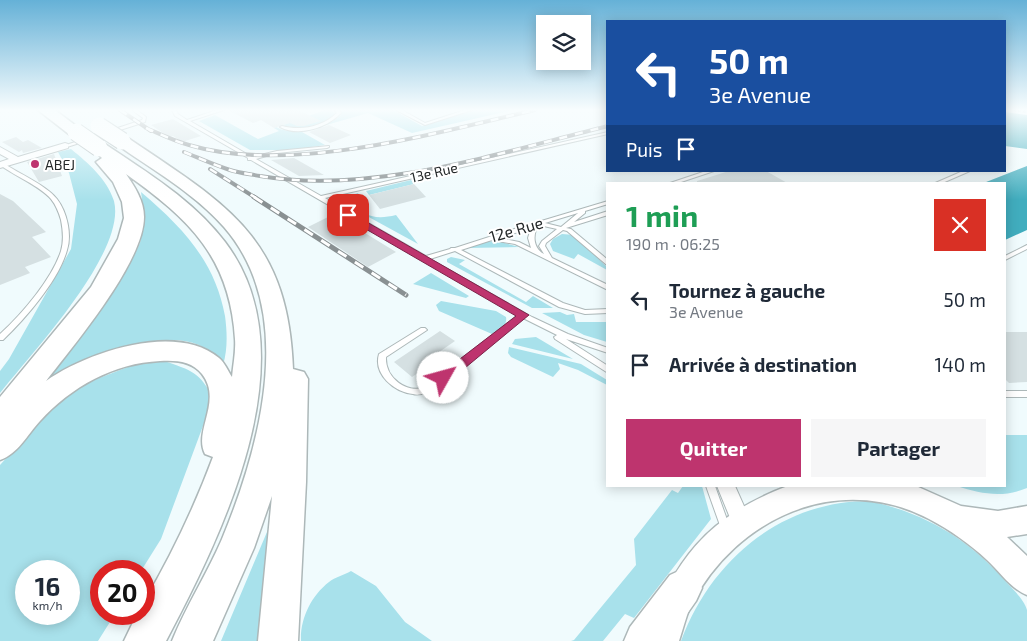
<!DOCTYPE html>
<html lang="fr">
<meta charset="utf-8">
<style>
:root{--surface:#fff;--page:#f6f6f7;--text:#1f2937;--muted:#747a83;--accent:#be346e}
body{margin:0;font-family:"Exo 2",sans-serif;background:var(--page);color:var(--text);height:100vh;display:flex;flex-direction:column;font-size:19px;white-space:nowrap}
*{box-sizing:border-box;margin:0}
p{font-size:16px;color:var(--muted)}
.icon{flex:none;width:28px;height:28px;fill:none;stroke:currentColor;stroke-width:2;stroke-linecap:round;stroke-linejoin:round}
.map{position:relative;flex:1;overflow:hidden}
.side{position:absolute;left:606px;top:182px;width:400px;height:305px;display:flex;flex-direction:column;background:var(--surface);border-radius:0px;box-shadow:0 2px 12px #0003}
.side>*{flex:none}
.guide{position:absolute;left:606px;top:20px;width:400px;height:152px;border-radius:0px;box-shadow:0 2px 12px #0003;background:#1a4fa0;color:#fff;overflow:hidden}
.controls{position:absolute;left:536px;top:15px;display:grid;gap:10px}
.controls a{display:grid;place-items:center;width:55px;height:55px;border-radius:0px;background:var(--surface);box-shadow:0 2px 12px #0003;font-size:25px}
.speed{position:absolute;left:15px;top:560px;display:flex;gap:10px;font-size:25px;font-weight:700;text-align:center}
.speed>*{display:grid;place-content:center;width:65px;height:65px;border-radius:50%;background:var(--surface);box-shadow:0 2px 12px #0003;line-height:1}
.speed small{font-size:12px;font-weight:400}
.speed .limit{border:8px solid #d22;background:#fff;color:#111}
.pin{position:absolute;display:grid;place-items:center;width:42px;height:42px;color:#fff;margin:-21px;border-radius:10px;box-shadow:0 2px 8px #0006}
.me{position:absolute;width:55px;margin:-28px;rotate:52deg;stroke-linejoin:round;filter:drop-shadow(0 0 4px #0008)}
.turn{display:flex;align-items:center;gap:18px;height:105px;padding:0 20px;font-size:22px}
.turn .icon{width:65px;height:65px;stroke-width:2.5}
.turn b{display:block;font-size:35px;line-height:42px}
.then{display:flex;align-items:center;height:48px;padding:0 20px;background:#0003;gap:10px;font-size:19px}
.round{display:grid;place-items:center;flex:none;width:52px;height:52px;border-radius:0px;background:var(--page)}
.summary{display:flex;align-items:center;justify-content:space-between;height:85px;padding:0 20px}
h1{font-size:30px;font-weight:700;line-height:38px;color:#1e9e55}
.cta{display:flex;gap:10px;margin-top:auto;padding:10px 20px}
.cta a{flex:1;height:58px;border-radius:0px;background:var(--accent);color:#fff;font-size:20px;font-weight:700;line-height:58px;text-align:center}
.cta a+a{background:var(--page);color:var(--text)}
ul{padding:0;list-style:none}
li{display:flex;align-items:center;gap:15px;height:65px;padding:0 20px}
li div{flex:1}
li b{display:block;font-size:19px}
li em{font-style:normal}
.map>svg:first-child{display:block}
.green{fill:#a8e1eb;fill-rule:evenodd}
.water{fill:#41adbe}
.building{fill:#d5e0e2}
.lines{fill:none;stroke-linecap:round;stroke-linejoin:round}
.service-casing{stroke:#adb8b9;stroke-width:2}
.minor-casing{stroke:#adb8b9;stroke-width:2}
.primary-casing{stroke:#adb8b9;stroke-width:3}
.motorway-casing{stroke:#adb8b9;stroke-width:3}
.path{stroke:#9ca4a6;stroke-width:2;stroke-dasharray:3 2;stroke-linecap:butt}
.service{fill:#fff;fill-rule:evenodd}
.minor{fill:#fff;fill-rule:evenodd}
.primary{fill:#fff;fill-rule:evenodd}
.motorway{fill:#fff;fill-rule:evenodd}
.rail-far1-casing{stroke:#899092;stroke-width:4}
.rail-casing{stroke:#899092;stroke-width:5}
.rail-far1{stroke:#fff;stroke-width:2.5;stroke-dasharray:8;stroke-linecap:butt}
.rail{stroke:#fff;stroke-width:3;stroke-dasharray:10;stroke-linecap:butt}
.motorway-bridge-casing{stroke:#adb8b9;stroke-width:19;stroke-linecap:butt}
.motorway-bridge{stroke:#fff;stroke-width:17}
.route{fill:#be346e;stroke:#7c2248}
.poi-dot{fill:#be346e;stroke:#fff;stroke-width:2}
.labels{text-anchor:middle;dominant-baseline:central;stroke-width:4;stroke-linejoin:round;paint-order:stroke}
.far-poi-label{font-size:14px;fill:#242829;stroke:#fff;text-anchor:start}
.far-street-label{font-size:14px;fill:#242829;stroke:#fff}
.street-label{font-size:16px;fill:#242829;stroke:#fff}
</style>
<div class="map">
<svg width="1027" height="641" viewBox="0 0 1027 641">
<rect width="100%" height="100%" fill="#f0fbfd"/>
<path class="green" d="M325,110H331L335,114C323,126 299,131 283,125Z
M341,110H393L422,126L475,110H513L412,133L368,113L302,132L325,145L291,150H250L199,121L215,115L258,139L279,131L274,128L276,127C293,137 327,128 341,115Z
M71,149C88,163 107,179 114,201C127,252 31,354 0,393V371L9,359L71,249L77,204L69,173L58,152Z
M411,180L414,184L369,195L366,191Z
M141,192C182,227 215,261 225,316C227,331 228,349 223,365C216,358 208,349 199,345C153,325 78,369 36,388L103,305L128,267L140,243L144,215Z
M358,193L359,196L350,198C361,217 376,220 396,215L418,244L345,204L347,197Z
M562,234L574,235L607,267V270L578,254L574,259L553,251L550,244L553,239Z
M497,241L519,247L466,248L482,242Z
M451,257L465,260L459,264L526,302L533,296L553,308H532L447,262V259Z
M431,273L469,296L466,298L413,284Z
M441,301L496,311L506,317C508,326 498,330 492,334L439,311L436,305Z
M560,312L567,315L574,314L576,322H607V342L584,335L542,313Z
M536,337L573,359L512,344L515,339Z
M509,347L581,364L607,380V385L578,370L558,363L560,369L553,377L511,357L508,353Z
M164,361C190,370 201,372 213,399L161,539L141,571H101V614H115L98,641H0V465L59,400L89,382L133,365ZM26,571H69V614H26Z
M1005,435H1027V488C1003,498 981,494 957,486H1005Z
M683,486H702L711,519L634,618L625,614L603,641H571L574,640L636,565L634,539L672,490L678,493Z
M869,501C926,513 972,541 1009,585C1015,591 1025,602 1027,610C1027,619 1027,631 1027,641H681C711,560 781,501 869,501Z
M275,513L267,641H221Z
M351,571L376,586L405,622L432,641H301C300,619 311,596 329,582C335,577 344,575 351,571Z"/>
<path class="water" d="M1005,112L1027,115V149L1005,146Z
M1027,166V230L1005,240V184H981Z"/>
<path class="building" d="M228,110H298L321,121L304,126H297L290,123L274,128L261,120L253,123Z
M173,119L201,136L182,142L173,136L169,137L151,125Z
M329,125L351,135L330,143L309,132Z
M16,137L23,142L28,140L42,148L23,153L22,150L19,152L2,142Z
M54,154L62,176L39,182L27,162Z
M294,158L324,175L299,176L271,160Z
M729,171H766L789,184H697V181Z
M414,184L426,197L380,209L369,195Z
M0,194L13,201L46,232L32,237L51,257L25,267L30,273L0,285Z
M334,214L396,252L368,267L308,227Z
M440,331L455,341L432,357L437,360L412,377L394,362Z
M1005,332H1027V382L1009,383L1005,379Z"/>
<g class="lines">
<defs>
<path id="service" d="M132,110H137L146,117L145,122L67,147L63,146L142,120L143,118Z
M172,110H176L178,114L187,120L217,110H224L190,121L252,157L277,151L329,146V147L327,148L277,153L256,159L321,196L608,132V134L325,198L426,256L450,249L451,248H455L533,223L534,222H538L608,201V204L585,211V213L574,222L608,211V215L566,228L571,229L608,260V266L567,231L563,230L546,243L545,246L552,258L608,285V290L515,244L492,240L461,250L563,303L585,310L608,309V313L585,314L559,307L455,251L430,259L532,317L568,334L608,348V353L566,339L608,366V373L555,339L554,337L557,335L523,318L432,391C425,393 419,396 413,394C394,392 373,374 379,354L421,328H425L427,330L386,357C385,378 407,394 426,387L518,315L251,160H248V158L175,116ZM578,213L561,227L545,223ZM539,225L557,229L542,241L539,246L544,254C533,248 532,234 539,225ZM531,228L528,238L531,248L519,242L499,238Z
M334,110H339L341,113C327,128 299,137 280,127L282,126C301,131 322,127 337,113Z
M396,110H402L425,123L465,110H472L425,125Z
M0,163H3C18,173 46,185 57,199C67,212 72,234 67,250C59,280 25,319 3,340H0V334C22,314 52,279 61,251C64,241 63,230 61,220C59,213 56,205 51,199C40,186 15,176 0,165Z
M706,171H714L675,184H667Z
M963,171H970L940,184H933Z
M1027,245V249L1005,260V256Z
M1005,391H1027V397H1005Z
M706,486H715L730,528L728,531L725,533L722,531Z"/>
<path id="minor" d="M65,143L68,144V148L0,168V162L9,159L0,154V147L18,157Z
M717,486H735L752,524L749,530L742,533L735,530Z"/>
<path id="primary" d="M788,486H916L961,506L998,511L1027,506V534L1007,537L1027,556V595C1010,588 1001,573 987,560C970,544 950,530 929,519C838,471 736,518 691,605C686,616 683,629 679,641H645C672,562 707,516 788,486Z"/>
<path id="motorway" d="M38,110H55L84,132L82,135H70Z
M122,136L128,138C227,205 288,237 293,369L304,372L308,379L306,482L298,641H258L272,496L254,548L213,641H172C186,606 207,574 222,539C260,447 298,312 224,227C194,193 153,170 116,144L114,141L116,138Z
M99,143L105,144C148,173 193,200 225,242C311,355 223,533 166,641H124L137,614H144V602C171,556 194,508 213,457L205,454C193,431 223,401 202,374C192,361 175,360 160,361C114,363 71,387 40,421C27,435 18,454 0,460V397L91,287L118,239L124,218L122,202L113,182L96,162L102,158L91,148L93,144ZM126,174C189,219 230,257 235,339C236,352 233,365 232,377C228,371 225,363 219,358C176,322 87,352 46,381C74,345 144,262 144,217C144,201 135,187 126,174Z
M683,569L696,575L702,588L696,601L668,641H624L630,627L670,575Z"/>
</defs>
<use href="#service" class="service-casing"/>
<use href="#minor" class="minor-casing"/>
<use href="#primary" class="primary-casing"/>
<use href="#motorway" class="motorway-casing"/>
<path class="path" d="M1013,110L1027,112"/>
<use href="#service" class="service"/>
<use href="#minor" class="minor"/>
<use href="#primary" class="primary"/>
<use href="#motorway" class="motorway"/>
<defs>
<path id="rail-far1" d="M120,110L151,131
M146,128C160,134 174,141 189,145C290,175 434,133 535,110
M184,152C199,158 214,165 230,170C239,173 250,174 260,176C373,195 498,153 608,126
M210,169L256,198"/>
<path id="rail" d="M254,197L406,295"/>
</defs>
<use href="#rail-far1" class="rail-far1-casing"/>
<use href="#rail" class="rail-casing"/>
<use href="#rail-far1" class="rail-far1"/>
<use href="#rail" class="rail"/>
<defs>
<path id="motorway-bridge" d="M99,126L122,141
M76,132L99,148"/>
</defs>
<use href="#motorway-bridge" class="motorway-bridge-casing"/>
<use href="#motorway-bridge" class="motorway-bridge"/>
</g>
<linearGradient id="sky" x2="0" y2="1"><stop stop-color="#65b1d7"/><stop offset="0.55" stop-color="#f8fdfe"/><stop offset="1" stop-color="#f8fdfe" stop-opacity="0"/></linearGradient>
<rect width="1027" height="200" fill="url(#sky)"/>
<path class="route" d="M345,213H351L529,315L448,382H439L437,378L439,375L516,316L345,217Z"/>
<circle class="poi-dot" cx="35" cy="164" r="5"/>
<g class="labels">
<g class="far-poi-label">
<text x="45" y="164">ABEJ</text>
</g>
<g class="far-street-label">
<text transform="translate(434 172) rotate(-13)">13e Rue</text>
</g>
<g class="street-label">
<text transform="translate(516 229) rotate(-16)">12e Rue</text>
</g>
</g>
</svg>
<div class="controls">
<a><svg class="icon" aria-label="layers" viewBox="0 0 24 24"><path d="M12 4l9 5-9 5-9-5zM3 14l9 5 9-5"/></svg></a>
</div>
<div class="speed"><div>16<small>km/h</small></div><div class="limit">20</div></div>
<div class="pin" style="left:348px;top:215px;background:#d93025"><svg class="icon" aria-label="arrive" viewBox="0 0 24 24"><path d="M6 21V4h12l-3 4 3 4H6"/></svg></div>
<svg class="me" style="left:443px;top:378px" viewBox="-20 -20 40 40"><circle r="19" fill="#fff"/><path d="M0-13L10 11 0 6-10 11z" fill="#be346e"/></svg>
<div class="guide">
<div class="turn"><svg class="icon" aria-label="left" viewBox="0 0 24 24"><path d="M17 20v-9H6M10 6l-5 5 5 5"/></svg><div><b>50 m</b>3e Avenue</div></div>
<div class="then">Puis<svg class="icon" aria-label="arrive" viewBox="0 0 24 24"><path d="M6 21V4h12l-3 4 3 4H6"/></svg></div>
</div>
<section class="side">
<div class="summary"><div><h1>1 min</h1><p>190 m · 06:25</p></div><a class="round" style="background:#d93025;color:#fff"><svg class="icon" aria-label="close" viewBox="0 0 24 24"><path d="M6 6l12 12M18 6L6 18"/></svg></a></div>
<ul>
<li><svg class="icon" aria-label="left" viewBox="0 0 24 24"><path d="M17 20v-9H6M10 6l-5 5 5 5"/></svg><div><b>Tournez à gauche</b><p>3e Avenue</p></div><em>50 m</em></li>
<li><svg class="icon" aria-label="arrive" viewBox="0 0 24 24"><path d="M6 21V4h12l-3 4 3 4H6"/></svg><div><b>Arrivée à destination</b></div><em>140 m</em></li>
</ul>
<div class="cta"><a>Quitter</a><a>Partager</a></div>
</section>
</div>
